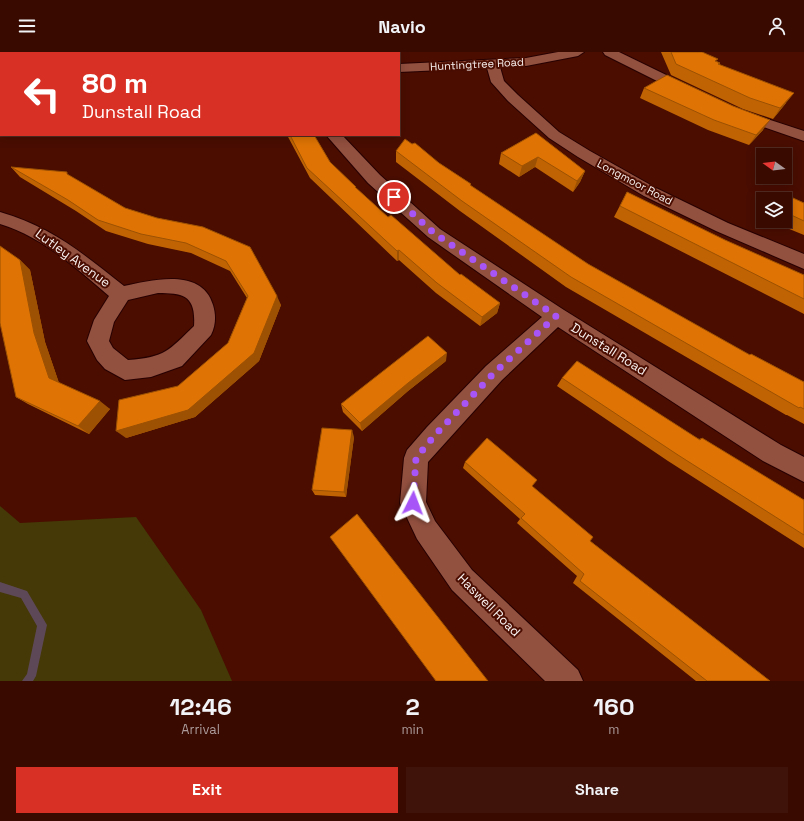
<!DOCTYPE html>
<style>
:root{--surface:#380a00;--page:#3f130a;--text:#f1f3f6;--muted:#ab9a99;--line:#522b22;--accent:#d93025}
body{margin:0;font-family:"Space Grotesk",sans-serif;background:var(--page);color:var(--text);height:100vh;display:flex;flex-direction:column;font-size:15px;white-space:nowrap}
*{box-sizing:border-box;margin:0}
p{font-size:13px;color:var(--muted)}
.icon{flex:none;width:22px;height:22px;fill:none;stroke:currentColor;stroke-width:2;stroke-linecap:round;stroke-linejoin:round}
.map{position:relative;height:629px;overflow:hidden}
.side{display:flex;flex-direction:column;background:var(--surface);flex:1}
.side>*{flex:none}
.hud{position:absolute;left:0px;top:0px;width:400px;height:84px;box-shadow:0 2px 10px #0003,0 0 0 1px var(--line);background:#d93025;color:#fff;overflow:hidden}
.needle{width:26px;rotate:285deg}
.fabs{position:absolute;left:756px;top:96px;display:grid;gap:8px}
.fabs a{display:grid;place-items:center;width:36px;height:36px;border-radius:0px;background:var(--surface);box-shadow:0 2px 10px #0003,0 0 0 1px var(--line);font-size:20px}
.pin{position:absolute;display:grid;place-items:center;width:34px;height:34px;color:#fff;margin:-17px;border:2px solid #fff;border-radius:50%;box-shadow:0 1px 4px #0007}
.me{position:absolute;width:44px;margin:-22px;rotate:3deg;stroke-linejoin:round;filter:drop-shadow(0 0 3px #0008)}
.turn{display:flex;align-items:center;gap:14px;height:84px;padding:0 16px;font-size:18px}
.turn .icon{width:52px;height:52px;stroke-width:2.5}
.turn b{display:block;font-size:28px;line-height:34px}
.eta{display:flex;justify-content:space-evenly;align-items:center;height:68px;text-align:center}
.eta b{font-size:24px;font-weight:700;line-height:28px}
.cta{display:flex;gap:8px;margin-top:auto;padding:8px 16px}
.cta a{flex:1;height:46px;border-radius:0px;background:var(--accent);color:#fff;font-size:16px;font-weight:700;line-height:46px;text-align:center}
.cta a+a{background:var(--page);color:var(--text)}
header{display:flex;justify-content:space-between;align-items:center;height:52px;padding:0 16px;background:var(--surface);font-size:18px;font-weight:700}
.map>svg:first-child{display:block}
.green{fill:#443907}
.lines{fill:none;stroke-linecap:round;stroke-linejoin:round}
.stream{fill:#5d4857;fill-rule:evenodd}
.minor-casing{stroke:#270000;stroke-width:2}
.minor{fill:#92503f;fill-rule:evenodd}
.wall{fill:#c06403}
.shaded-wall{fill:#9c5103}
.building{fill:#df7404;stroke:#9c5103}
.route{stroke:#a855f7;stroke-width:7;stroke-dasharray:0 12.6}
.labels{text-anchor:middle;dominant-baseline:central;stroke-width:4;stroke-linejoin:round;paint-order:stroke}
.far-street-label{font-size:11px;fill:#f9f1ef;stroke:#4a0d00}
.street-label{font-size:13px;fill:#f9f1ef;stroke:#4a0d00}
</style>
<header><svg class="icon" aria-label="menu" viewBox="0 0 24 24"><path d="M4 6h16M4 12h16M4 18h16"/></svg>Navio<svg class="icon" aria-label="person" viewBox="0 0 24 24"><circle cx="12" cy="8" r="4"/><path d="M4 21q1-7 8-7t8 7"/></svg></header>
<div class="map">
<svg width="804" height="629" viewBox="0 0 804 629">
<rect width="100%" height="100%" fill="#4a0d00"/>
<path class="green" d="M0,454L20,471L136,465L201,558L232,629H0Z"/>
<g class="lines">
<path class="stream" d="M0,530L27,539L47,573L36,624L33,629H22L27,622L37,574L21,546L0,540Z"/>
<defs>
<path id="minor" d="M106,0H118V1H106Z
M558,0H584L578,4L526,14L500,15L504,29L518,43L559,80L590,99L656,136L728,171L804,202V217L716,179L644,144L578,105L549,86L508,49L491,30L487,16L399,20V12L526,6Z
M603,0H619L693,36L695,39L693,42H683L605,3Z
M0,36H1V44H0Z
M740,58L804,79V89L735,65L733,62L735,59Z
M326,83H342L380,123L440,177L564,258L781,393L804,405V430L763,409L558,275L502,328L428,410L426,450L435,469L472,518L578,618L583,629H545L452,538L417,487L400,451L404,406L407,398L427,375L486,314L542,265L428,185L368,131Z
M0,160C52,175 82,201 124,234C152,228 202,215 213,253C216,263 216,273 211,283L182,314L151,325L125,328L105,317L97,308L87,289L94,268L109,244C76,216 43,185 0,172ZM158,241C184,241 196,244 194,274C168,299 166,305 128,308L113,296L109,289L114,270L128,248Z"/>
</defs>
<use href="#minor" class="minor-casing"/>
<use href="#minor" class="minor"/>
</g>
<path class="wall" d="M661,0H702L716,9L720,11L719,12L786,51L773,67L743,57L671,23Z
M644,36L763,78L749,93L708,78L640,46Z
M536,81L585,119L580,130L573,140L535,115L519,125L499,112L501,101Z
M287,83H314L330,110L357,137L388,165L460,223L500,251L497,261L480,274L436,241L399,208L397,209L310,126Z
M396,99L439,111L471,132V134L588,212L749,303L751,302L804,330V372L787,363H786L566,235L460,159L396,110Z
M11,115L70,124L125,156L157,166L203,175L281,253L259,309L195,365L126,386L178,334L228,291L247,246L230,219L191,201L148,192L106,179L76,159L20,125Z
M627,140L725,188L804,223V262L614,165Z
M793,146L804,151V183L777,172L778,169H785V155Z
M20,208L30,218L45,290L59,331L110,357L89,382L28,352L16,345Z
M446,309L408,339L362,379L343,360L341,352Z
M562,326L699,387L702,386L804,448V496L668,409L557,334Z
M354,385L346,445L315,443L312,438Z
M465,410L532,434L590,489L770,629H696L573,531L577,524L517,471L520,467L463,416Z"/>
<path class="shaded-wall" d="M794,41L786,51L773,67L780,56Z
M770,68L763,78L749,93L756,83Z
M538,105L535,115L519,125L522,114Z
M585,119L580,130L573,140L577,129Z
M399,198V208L397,209V199Z
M20,208L30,218L45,290L60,334L49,326L34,281Z
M277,244L281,253L259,309L195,365L126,386L116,379L254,301Z
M500,251L497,261L480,274L482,265Z
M447,301L446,309L408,339L362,379L360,371L408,331Z
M100,349L110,357L89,382L78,374Z
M352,378L354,385L346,445L344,440Z"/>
<path class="building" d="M671,0H702L718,7L715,9L720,11L718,12L794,41L780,56L750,46L676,12Z
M667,23L733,54L770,68L756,83L714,68L644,36Z
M536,81L585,119L577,129L538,105L522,114L501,101Z
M290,83H314L330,110L356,135H355L388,165L391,163L460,223L461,222L500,251L482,265L437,231L399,198L397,199L307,116Z
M405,87L412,92L415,91L439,111L471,132L470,133L588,212L750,303L751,302L804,330V357L800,355L799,356L571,225L462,149L396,99Z
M11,115L67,120V122L125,156L157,166L203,175L250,195L277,244L254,301L188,358L116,379L119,348L178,334L228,291L248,244L226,209L186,191L141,182L98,168L68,148Z
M627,140L725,188L804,223V247L620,154Z
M793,146L804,151V169L787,161Z
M0,194L20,208L34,281L49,326L100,349L78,374L16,345L0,271Z
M428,284L447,301L408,331L360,371L341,352Z
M577,309L700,388L702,386L804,448V483L678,403L562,326Z
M322,376L352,378L344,440L312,438Z
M487,386L537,428L532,434L593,485L590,489L770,629H707L580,529L584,522L521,466L525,462L465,410Z
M357,462L488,629H436L330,485Z"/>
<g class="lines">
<path class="route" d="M394,145L434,181L556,264L494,321L435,383L416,406L413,451"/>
</g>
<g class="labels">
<g class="far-street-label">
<text transform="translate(477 12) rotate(-3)">Huntingtree Road</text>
<text transform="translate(635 130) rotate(28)">Longmoor Road</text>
</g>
<g class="street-label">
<text transform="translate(73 206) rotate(36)">Lutley Avenue</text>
<text transform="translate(609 297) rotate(32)">Dunstall Road</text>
<text transform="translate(489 553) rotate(45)">Haswell Road</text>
</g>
</g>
</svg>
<div class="fabs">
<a><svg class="needle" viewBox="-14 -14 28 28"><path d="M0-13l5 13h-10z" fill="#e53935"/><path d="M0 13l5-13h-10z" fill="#ab9a99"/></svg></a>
<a><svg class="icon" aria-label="layers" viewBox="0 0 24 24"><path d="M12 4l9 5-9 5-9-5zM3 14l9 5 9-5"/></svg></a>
</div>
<div class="pin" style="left:394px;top:145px;background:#d93025"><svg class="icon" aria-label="arrive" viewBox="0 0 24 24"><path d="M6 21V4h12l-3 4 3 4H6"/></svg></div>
<svg class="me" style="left:413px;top:451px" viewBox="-20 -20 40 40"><path d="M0-17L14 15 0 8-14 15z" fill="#a855f7" stroke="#fff" stroke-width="4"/></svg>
<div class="hud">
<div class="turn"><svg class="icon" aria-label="left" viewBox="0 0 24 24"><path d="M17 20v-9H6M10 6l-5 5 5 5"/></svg><div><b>80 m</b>Dunstall Road</div></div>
</div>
</div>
<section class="side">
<div class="eta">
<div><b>12:46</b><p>Arrival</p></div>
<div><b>2</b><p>min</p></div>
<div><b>160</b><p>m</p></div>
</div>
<div class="cta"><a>Exit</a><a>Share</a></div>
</section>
